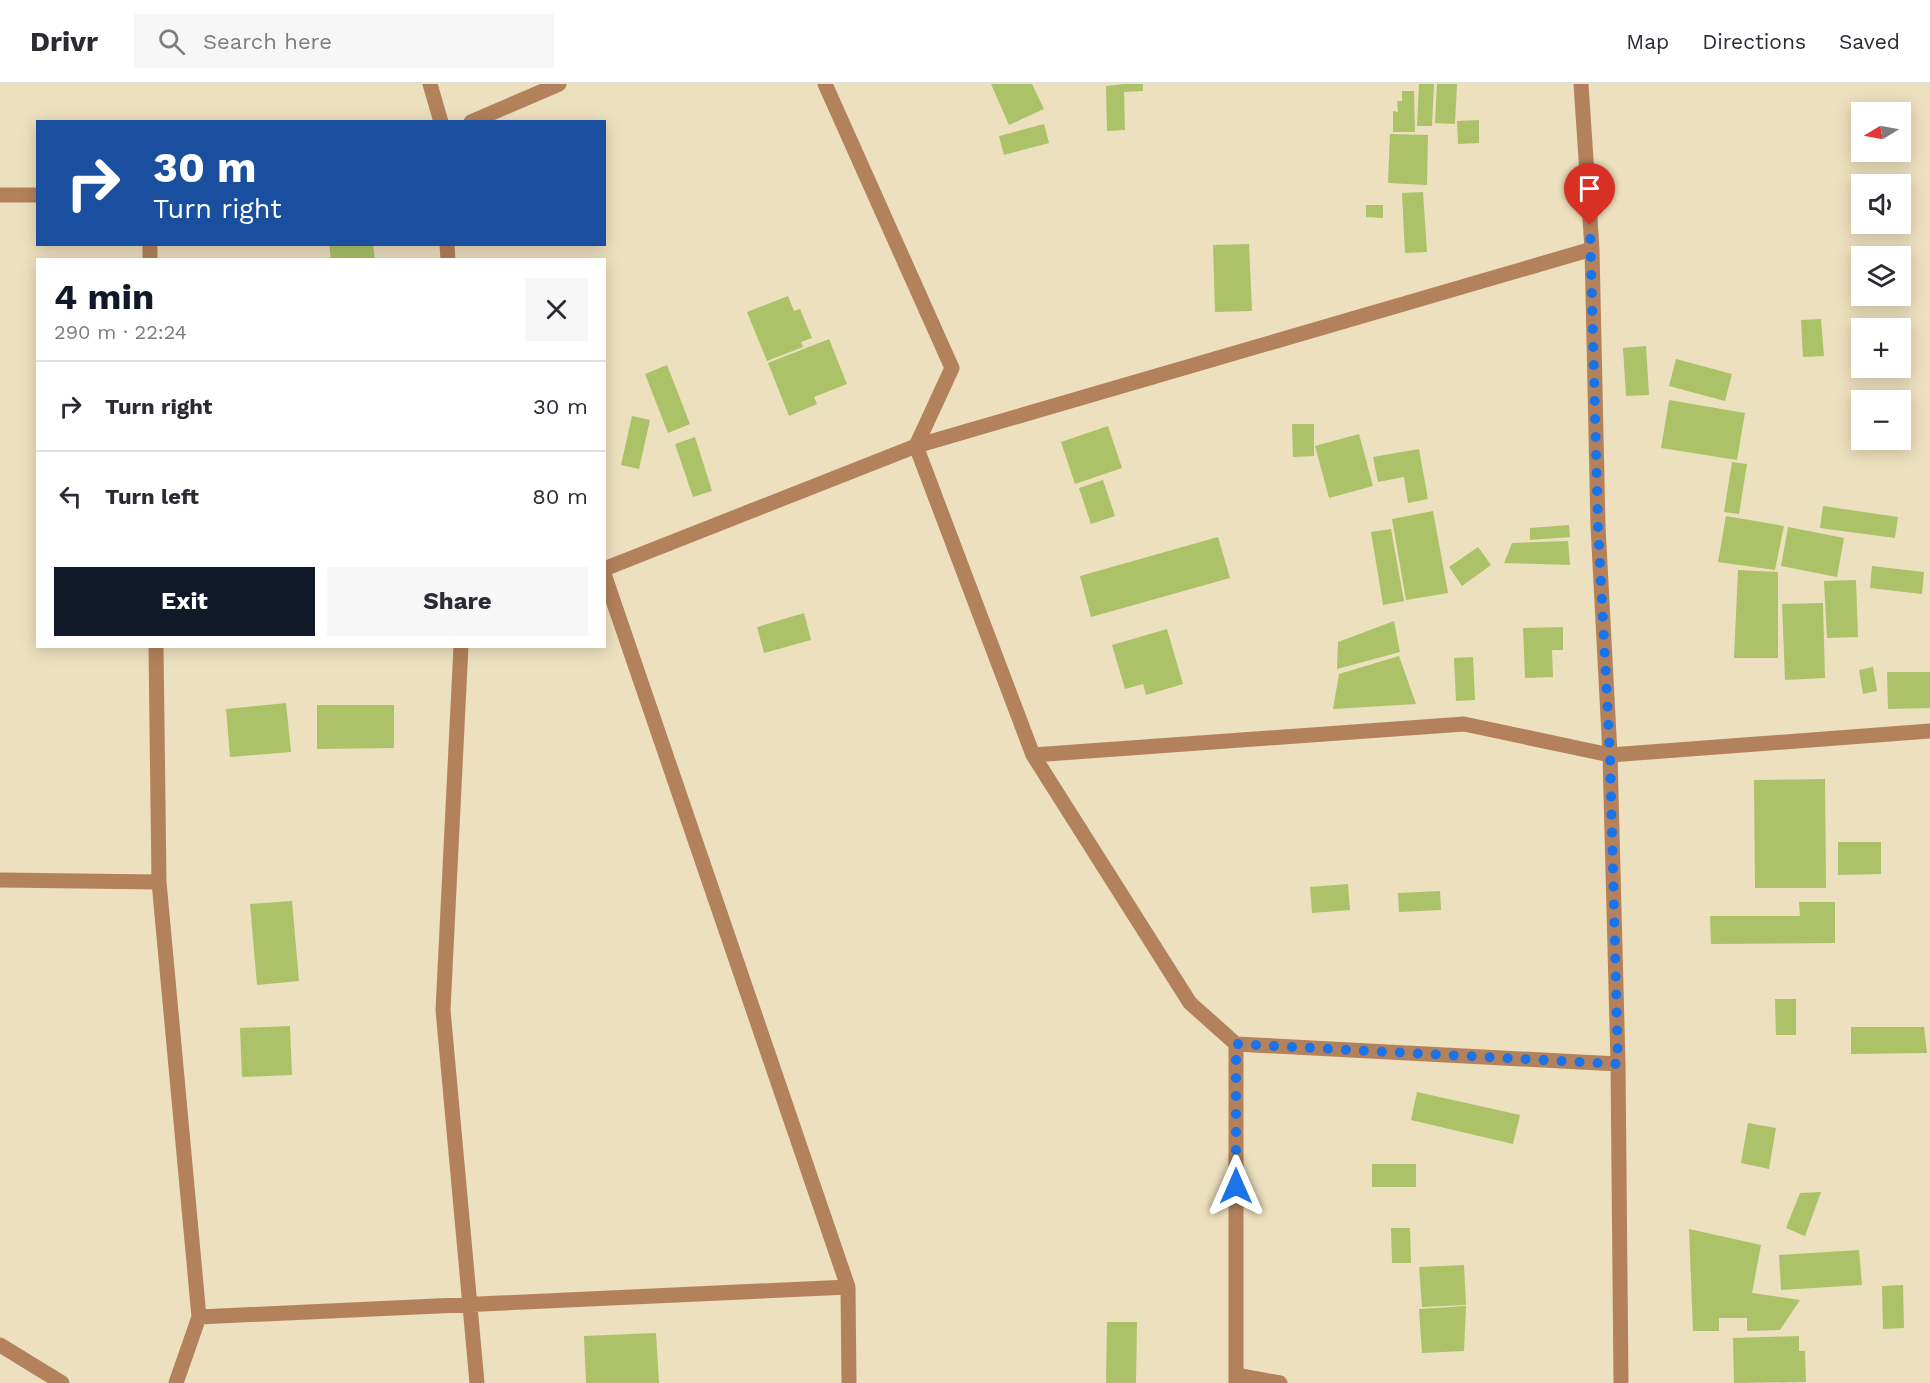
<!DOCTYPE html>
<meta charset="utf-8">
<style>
:root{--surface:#fff;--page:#f7f7f7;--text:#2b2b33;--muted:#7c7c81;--line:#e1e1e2;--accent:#111827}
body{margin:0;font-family:"Work Sans",sans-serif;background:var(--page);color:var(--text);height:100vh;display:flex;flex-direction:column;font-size:22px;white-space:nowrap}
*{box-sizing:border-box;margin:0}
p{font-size:20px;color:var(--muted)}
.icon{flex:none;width:33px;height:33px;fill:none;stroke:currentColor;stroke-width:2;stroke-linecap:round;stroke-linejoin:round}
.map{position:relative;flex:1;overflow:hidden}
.details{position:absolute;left:36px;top:174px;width:570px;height:390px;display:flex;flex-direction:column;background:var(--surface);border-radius:0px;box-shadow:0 3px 15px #0003}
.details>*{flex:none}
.banner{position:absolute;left:36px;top:36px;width:570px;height:126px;border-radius:0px;box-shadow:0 3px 15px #0003;background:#1a4fa0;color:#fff;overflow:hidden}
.needle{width:39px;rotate:260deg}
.controls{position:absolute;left:1851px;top:18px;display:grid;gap:12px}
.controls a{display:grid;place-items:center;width:60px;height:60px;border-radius:0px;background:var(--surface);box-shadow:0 3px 15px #0003;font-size:30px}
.pin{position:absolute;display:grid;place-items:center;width:51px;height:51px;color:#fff;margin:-62px -26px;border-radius:50% 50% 50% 0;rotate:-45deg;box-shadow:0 0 6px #0007}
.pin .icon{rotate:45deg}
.me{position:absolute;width:66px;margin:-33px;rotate:0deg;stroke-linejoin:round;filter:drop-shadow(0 0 4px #0008)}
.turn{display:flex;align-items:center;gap:21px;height:126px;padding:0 18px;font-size:27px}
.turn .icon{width:78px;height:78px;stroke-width:2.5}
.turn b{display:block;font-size:42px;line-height:51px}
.round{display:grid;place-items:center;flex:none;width:63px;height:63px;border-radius:0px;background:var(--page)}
.headline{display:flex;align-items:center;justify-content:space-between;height:102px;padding:0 18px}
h1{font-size:36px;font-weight:700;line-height:45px;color:var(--accent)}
.primary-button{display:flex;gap:12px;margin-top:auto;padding:12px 18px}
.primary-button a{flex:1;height:69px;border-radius:0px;background:var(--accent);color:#fff;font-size:24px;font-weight:700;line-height:69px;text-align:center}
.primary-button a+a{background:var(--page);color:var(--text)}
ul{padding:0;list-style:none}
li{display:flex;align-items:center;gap:18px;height:90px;padding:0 18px;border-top:2px solid var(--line)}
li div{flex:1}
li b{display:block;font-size:22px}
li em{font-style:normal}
header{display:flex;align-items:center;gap:36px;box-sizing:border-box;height:84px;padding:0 30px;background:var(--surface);border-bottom:2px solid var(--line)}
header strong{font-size:28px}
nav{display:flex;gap:33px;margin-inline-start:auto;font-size:21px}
.search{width:420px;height:54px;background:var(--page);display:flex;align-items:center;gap:15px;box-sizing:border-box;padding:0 21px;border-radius:0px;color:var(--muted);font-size:22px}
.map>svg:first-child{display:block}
.building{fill:#abc269}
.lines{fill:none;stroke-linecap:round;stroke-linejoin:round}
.street{stroke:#b3825c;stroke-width:15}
.route{stroke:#1a73e8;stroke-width:10;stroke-dasharray:0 18}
</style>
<header>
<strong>Drivr</strong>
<div class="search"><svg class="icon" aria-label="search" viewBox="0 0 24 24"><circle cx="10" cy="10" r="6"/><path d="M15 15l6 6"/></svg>Search here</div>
<nav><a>Map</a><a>Directions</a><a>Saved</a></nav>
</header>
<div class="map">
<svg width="1930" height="1299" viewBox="0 0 1930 1299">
<rect width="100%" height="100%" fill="#ede0be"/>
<path class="building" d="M991,0H1032L1044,25L1009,41Z
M1124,0H1143V7L1124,8L1125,46L1107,47L1106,2Z
M1419,0H1434L1432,42H1417Z
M1437,0H1457L1455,40L1435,39Z
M1402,7H1414L1415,48H1393V27L1398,28L1397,17H1402Z
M1479,36V59L1458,60L1457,37Z
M1044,40L1049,59L1004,71L999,52Z
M1390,50L1428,51L1427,101L1388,99Z
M1423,108L1427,168L1405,169L1402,109Z
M1366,121H1383V134L1366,133Z
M329,160H373L375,176H331Z
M1249,160L1252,227L1215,228L1213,161Z
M788,212L794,227L800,225L812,254L801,258L803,263L767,277L747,228Z
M1821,235L1824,272L1803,273L1801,236Z
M829,255L847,300L814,313L817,320L789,332L768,279Z
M1646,262L1649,311L1626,312L1623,264Z
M1676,275L1732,290L1725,317L1669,302Z
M667,281L690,340L668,349L645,290Z
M1669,316L1745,329L1737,376L1661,364Z
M632,332L650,336L639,385L621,381Z
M1292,340H1314V372L1293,373Z
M1108,342L1122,384L1075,400L1061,358Z
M1359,350L1373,402L1329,414L1315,362Z
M695,353L712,407L693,413L675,360Z
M1419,365L1428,415L1408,419L1404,393L1378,398L1373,373Z
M1732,378L1747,380L1739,430L1724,428Z
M1103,396L1115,432L1091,440L1079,404Z
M1823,422L1898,433L1895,454L1820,444Z
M1433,427L1448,509L1406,516L1392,435Z
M1726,432L1784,442L1775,486L1718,478Z
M1569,441L1570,453L1530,456V444Z
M1788,443L1844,454L1837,493L1781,482Z
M1391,445L1404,517L1383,521L1371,448Z
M1218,453L1230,494L1091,533L1080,492Z
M1568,457L1570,481L1504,479L1512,459Z
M1478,463L1491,481L1462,502L1449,483Z
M1872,482L1924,488L1922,510L1870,504Z
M1738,486L1778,488V574H1734Z
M1856,496L1858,553L1827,554L1824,497Z
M1823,519L1825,594L1785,596L1782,520Z
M804,529L811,556L764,569L757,543Z
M1394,537L1400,568L1337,585L1338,558Z
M1563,543V566H1552L1553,593L1525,594L1523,544Z
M1167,545L1183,600L1146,611L1143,600L1125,605L1112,561Z
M1399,572L1416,620L1333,625L1339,590Z
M1473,573L1475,616L1456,617L1454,574Z
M1873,583L1877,607L1863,610L1859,586Z
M1887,588H1930V624L1888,625Z
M286,619L291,668L230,673L226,625Z
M317,621H394V664L317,665Z
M1825,695L1826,804H1755L1754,696Z
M1838,758H1881V790L1838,791Z
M1348,800L1350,826L1312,829L1310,803Z
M1440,807L1441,826L1399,828L1398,809Z
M292,817L299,897L257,901L250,820Z
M1799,818H1835V859L1711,860L1710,832H1800Z
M1775,915H1796V951H1776Z
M290,942L292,991L242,993L240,944Z
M1851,943H1924L1927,969L1851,970Z
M1417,1008L1520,1031L1513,1060L1411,1036Z
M1748,1039L1776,1044L1769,1085L1741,1079Z
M1372,1080H1416V1103H1372Z
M1821,1108L1805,1152L1786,1144L1800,1109Z
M1391,1144H1410L1411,1179H1392Z
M1689,1145L1761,1161L1752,1209L1800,1216L1780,1246L1747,1247V1234H1719V1247H1693Z
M1859,1166L1862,1201L1781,1206L1779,1171Z
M1464,1181L1466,1221L1422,1223L1419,1183Z
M1903,1201L1904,1244L1883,1245L1882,1202Z
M1466,1222L1464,1267L1422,1269L1419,1225Z
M1107,1238H1137L1136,1299H1106Z
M656,1249L659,1299H586L584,1252Z
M1799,1252V1267H1805L1806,1298L1734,1299L1733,1254Z"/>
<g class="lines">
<path class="street" d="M430,0L441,38
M825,0L952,284L916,362L1033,671L1190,919L1236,960V1299
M1581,0L1592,165L1598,442L1610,671L1618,980L1621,1299
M471,38L559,0
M0,111H38
M150,160V176
M447,160L448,176
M604,485L916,362L1592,165
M604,490L848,1203L849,1299
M156,562L159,798L199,1233L176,1299
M461,562L443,926L477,1299
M1033,671L1464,640L1610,671L1930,647
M0,796L159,798
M1236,960L1618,980
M199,1233L848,1203
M0,1261L62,1299
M1236,1291L1280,1299"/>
</g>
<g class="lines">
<path class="route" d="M1236,1102V960L1618,980L1610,671L1598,442L1590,141"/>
</g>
</svg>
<div class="controls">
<a><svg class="needle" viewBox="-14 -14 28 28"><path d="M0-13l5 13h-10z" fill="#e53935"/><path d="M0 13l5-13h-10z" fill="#7c7c81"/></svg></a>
<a><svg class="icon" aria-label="sound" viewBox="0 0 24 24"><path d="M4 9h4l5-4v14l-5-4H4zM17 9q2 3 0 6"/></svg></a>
<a><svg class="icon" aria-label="layers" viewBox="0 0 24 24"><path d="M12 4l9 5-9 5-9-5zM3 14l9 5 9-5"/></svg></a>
<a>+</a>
<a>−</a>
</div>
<div class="pin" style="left:1590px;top:141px;background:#d93025"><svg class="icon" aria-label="arrive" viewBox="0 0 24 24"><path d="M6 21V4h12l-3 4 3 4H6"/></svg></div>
<svg class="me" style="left:1236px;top:1102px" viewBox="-20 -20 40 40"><path d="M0-17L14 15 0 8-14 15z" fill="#1a73e8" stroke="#fff" stroke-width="4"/></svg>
<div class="banner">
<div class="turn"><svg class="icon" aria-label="right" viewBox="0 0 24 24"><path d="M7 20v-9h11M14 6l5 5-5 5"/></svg><div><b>30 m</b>Turn right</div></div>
</div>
<section class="details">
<div class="headline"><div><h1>4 min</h1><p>290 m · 22:24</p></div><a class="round"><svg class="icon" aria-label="close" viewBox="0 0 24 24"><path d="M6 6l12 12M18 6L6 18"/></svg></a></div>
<ul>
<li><svg class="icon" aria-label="right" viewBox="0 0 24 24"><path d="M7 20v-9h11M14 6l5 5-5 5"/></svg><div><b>Turn right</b></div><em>30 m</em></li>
<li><svg class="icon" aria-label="left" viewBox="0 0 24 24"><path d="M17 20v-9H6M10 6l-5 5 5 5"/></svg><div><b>Turn left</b></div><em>80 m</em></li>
</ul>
<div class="primary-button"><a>Exit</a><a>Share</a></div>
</section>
</div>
